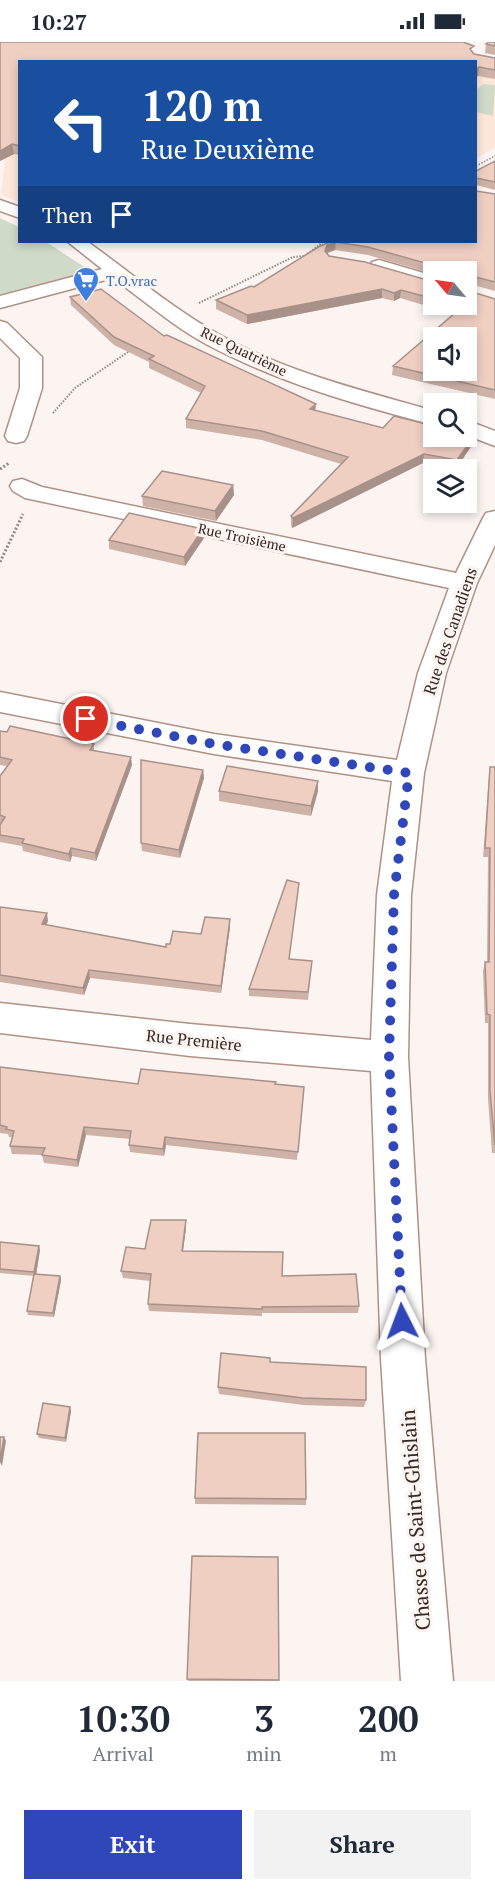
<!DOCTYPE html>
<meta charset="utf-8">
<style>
:root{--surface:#fff;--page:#f2f2f3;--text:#1f2937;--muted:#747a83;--accent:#2f47b8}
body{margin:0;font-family:"PT Serif",serif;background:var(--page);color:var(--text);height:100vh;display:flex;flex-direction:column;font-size:22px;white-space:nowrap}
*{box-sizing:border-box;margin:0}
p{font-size:20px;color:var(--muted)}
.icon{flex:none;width:33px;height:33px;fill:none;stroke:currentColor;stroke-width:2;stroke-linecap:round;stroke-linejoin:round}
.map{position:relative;height:1639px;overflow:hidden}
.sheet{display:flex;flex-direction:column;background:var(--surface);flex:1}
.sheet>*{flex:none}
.guide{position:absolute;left:18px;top:18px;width:459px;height:183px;border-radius:0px;box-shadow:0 3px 9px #0003;background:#1a4fa0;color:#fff;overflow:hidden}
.needle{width:39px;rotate:299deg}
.fabs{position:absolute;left:423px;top:219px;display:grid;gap:12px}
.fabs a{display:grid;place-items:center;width:54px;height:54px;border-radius:0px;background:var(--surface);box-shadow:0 3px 9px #0003;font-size:30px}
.pin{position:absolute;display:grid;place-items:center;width:51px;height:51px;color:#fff;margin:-26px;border:3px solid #fff;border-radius:50%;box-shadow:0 2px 6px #0007}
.me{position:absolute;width:66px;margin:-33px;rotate:357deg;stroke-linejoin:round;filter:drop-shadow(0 0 4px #0008)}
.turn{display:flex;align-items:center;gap:21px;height:126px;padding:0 24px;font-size:27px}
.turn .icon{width:78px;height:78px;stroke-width:2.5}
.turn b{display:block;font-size:42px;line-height:51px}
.then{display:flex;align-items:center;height:57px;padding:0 24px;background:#0003;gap:12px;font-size:22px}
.eta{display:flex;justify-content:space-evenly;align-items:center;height:102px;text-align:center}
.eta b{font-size:36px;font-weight:600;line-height:42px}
.action{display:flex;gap:12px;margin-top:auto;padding:12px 24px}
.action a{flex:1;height:69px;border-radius:0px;background:var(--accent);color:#fff;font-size:24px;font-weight:600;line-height:69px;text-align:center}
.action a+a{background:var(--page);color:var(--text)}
.status{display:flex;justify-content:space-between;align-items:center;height:42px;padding:0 30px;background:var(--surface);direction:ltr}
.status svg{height:16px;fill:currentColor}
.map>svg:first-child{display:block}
.education{fill:#fde7d9}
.green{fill:#cfdac9}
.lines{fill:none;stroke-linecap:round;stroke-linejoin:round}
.minor-casing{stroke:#b09185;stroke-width:3}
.path-far2{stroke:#938985;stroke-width:1.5;stroke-dasharray:1.5 1.5;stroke-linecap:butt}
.path-far1{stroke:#938985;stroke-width:2;stroke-dasharray:1.5 1.5;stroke-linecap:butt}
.path{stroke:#938985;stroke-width:3;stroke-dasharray:2 2;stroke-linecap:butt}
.minor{fill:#fff;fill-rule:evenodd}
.wall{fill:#ceb2a8}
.shaded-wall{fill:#a89188}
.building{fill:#f0cfc3;stroke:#a89188;stroke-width:1.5;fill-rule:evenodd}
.route{stroke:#2f47b8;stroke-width:10;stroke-dasharray:0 18}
.labels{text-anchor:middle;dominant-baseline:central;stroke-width:6;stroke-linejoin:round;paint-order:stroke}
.far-shop-label{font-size:14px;fill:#366cbe;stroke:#fbf4f1;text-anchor:start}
.far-street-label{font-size:14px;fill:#362924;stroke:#fbf4f1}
.street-label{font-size:16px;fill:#362924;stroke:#fbf4f1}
.near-street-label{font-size:20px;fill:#362924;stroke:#fbf4f1}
</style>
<div class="status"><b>10:27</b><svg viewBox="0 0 49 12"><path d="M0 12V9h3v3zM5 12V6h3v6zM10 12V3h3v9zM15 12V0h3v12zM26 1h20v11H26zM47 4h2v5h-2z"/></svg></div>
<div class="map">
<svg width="495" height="1639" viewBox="0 0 495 1639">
<rect width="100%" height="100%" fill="#fbf4f1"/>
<path class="education" d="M476,24L495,26V106L476,116Z
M19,98V160L1,153L7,104Z"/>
<path class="green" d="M484,42L495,43L493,74L476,70V48Z
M0,176L19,185L20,200H46L83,224L88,230L0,255Z"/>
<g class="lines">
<defs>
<path id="minor" d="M0,158L20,165V176L0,169Z
M68,200H88C131,231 172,266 218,292C285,330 361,348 434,369V383C356,363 277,340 206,302C173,284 143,258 113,236L0,266V254L102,227Z
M379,218L434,234V246L372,228L370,224L372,220Z
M0,279L7,281L42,315V346L27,394L24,399L16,401L8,399L5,394L20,346V316L0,296Z
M466,378L495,389V404L466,393Z
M22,437L42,445L456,531L483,476L486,471L495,469V503L477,541L446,631L424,731L411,853L408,1015L425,1317L453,1639H401L381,1317L371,1029L190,1014L0,991V961L190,982L371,998L377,853L392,739L214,712L0,670V650L214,692L397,718L418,631L449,546L25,456L13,449L10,444L13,439Z"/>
</defs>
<use href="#minor" class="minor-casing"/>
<path class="path-far2" d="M476,124L495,114"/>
<path class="path-far1" d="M199,261L293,215L305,214L323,200
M53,371L75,346L131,308"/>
<path class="path" d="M0,427L9,421
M0,520L23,472"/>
<use href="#minor" class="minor"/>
</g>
<path class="wall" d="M0,0L473,11L474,12L495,16V37L478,34L20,20V113L14,112L0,119Z
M495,0V13L485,11L486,2Z
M495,119V148L476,143V129Z
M495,152V249L466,241V230H434V232L368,213L335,208L327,211L329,214L434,240V262H466L495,257V357L392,333L393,324L454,272L400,256L394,259L382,256L247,282L216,267V258L254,245L320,204Z
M70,255L164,294L315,368L383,386L472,403L456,427L423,421L292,486L291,483V474L341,422L262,398L186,386V377L201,351L149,326V320L114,303L71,263Z
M233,443L234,453L216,479L143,464L142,454Z
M203,487L204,496L185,524L109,507V498Z
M0,689L94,702V708L132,723L96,819L72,814L70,820L23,809L22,804L0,800V783L1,781H0V734L7,724L0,723Z
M490,725H495V1111H492L488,1057V981H485L483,929L485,920H487L488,815H483L489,734Z
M203,728L204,736L180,816L142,809L141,801Z
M219,749H318L311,774L219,759Z
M298,849L289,917L312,919L308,958L249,954V947Z
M0,865L48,879L46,883L166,905L170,902L201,892L230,877V885L221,951L90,936L84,953L0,940Z
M0,1025L138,1042H276L304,1045L297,1118L166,1103L164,1114L130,1110L129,1103L130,1097L86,1093L78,1125L44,1121L42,1113L12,1112L10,1104L12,1095H9L8,1092L0,1091Z
M186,1186L183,1209L282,1234L359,1264L358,1271H262V1274L149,1269L148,1262L150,1239L123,1236L121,1229L145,1207Z
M0,1200L40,1208L36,1232L60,1234L61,1238L54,1275L28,1273L27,1269L34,1234L0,1231Z
M270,1320L366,1358L364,1365L303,1363L219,1352L218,1345Z
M70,1365L71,1369L66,1400L39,1396L37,1392Z
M195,1456L306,1457V1463L195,1462Z
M278,1515L279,1639H188L187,1637Z"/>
<path class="shaded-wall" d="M479,25L478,34L476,36V28Z
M12,102L14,112L0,119V109Z
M336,200L335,208L327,211L325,209L327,203Z
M382,247V256L247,282V273Z
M401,248L400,256L394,259V251Z
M316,362L315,371L310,367Z
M474,394L472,403L456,427L457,418Z
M424,412L423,421L292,486L293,476Z
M233,443L234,453L216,479L215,469Z
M203,487L204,496L185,524L184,515Z
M131,715L132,723L96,819L95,811Z
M203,728L204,736L180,816L179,808Z
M318,739V749L311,774V764Z
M71,806L72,814L70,820L69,812Z
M47,871L48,879L43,890L42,882Z
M230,877V885L221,951V944Z
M89,928L90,936L84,953L83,946Z
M84,1085L86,1093L78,1125L77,1118Z
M165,1095L166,1103L164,1114L163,1107Z
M186,1178V1186L182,1216V1209Z
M39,1204L40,1208L36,1234L34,1230Z
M60,1234L61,1238L54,1275L53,1271Z
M70,1365L71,1369L66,1400L65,1396Z
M4,1395L6,1399L2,1424L0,1420Z"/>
<path class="building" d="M0,0H463L474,4L470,7L474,12L495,16V28L479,25L476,28V20H20V104L12,102L0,109Z
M489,0H495V4L486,2Z
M495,119V140L476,136V138V129Z
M476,149L495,152V240L468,233H466V230H436V224L368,205L336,200L327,203L325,209L329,214L365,220L434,240V257L401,248L394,251L382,247L247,273L216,258L251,244L254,245L320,204L330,200H476Z
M101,247L164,294L167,293L316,362L310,367L383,386L394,374L434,384V394H466V392L474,394L457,418L424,412L293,476L291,474L348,415L262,389L186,377L205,344L149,317L154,314L114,295L70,255Z
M466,248L495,257V348L393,324L462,265L453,262H466ZM434,296H466V328H434Z
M162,429L233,443L215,469L142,454Z
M129,471L203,487L184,515L109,498Z
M10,684L94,702L90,708L131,715L95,811L71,806L69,812L22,801L24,797L0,793V783L5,775L0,773V734L12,718L0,715V689L7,690Z
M141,718L203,728L179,808L141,801Z
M227,724L318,739L311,764L219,749Z
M490,725H495V1103L490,1049V973L487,972L485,920H489L490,806H485Z
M287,838L299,841L289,917L312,919L308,950L249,947Z
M0,865L47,871L42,882L166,905V902H170L173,889L201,892L205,875L230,877L221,944L89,928L83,946L0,933Z
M0,1025L138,1042L141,1027L276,1040L275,1042L304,1045L298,1110L165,1095L163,1107L129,1103L131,1089L84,1085L77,1118L42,1113L45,1106L10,1104L14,1089L6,1087L7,1085L0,1083Z
M151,1178H186L182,1209L283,1210L282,1234L356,1232L359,1264L262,1265V1267L148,1262L151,1232L121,1229L126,1205L145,1207Z
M0,1200L39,1204L34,1230L0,1227Z
M34,1232L60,1234L53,1271L27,1269Z
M221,1311L270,1316V1320L366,1325V1358L303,1356L218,1345Z
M43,1361L70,1365L65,1396L37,1392Z
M198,1391H305L306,1457L195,1456Z
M0,1395H4L0,1420Z
M192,1514L278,1515L279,1638L187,1637Z"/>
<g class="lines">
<path class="route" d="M86,677L214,702L409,731L394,853L389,1015L402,1279"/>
</g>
<defs>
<symbol id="supermarket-pin" viewBox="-11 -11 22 30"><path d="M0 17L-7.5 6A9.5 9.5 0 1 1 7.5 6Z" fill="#3f7fe0" stroke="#fbf4f1"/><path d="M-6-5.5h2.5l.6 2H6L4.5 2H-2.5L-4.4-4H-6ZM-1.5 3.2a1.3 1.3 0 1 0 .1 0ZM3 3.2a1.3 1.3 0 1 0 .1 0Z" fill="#fff"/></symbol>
</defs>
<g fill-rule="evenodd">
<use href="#supermarket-pin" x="71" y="223" width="30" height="40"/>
</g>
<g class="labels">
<g class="far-shop-label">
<text x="106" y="238">T.O.vrac</text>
</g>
<g class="far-street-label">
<text transform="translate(244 309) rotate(26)">Rue Quatrième</text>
<text transform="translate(242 495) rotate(12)">Rue Troisième</text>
</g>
<g class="street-label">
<text transform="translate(450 589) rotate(-71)">Rue des Canadiens</text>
<text transform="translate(194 998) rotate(6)">Rue Première</text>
</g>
<g class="near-street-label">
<text transform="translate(415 1478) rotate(-94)">Chasse de Saint-Ghislain</text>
</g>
</g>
</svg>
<div class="fabs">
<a><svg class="needle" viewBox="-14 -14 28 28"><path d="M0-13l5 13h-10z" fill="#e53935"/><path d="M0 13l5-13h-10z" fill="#747a83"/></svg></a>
<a><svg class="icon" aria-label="sound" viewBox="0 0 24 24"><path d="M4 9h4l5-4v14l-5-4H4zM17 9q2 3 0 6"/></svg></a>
<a><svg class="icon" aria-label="search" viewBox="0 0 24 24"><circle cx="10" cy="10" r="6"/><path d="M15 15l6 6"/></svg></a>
<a><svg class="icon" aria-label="layers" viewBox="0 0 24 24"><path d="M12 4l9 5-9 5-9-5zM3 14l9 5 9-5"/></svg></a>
</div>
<div class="pin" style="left:86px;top:677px;background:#d93025"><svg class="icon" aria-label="arrive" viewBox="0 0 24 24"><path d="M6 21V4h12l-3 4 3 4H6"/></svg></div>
<svg class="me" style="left:402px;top:1279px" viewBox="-20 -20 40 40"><path d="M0-17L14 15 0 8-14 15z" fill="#2f47b8" stroke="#fff" stroke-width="4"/></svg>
<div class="guide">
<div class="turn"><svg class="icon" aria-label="left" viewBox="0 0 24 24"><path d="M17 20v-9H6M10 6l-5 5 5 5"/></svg><div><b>120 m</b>Rue Deuxième</div></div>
<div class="then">Then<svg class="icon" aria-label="arrive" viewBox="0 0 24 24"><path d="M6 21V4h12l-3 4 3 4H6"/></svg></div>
</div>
</div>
<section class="sheet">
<div class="eta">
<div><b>10:30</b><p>Arrival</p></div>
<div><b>3</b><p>min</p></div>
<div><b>200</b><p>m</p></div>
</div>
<div class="action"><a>Exit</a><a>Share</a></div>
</section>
